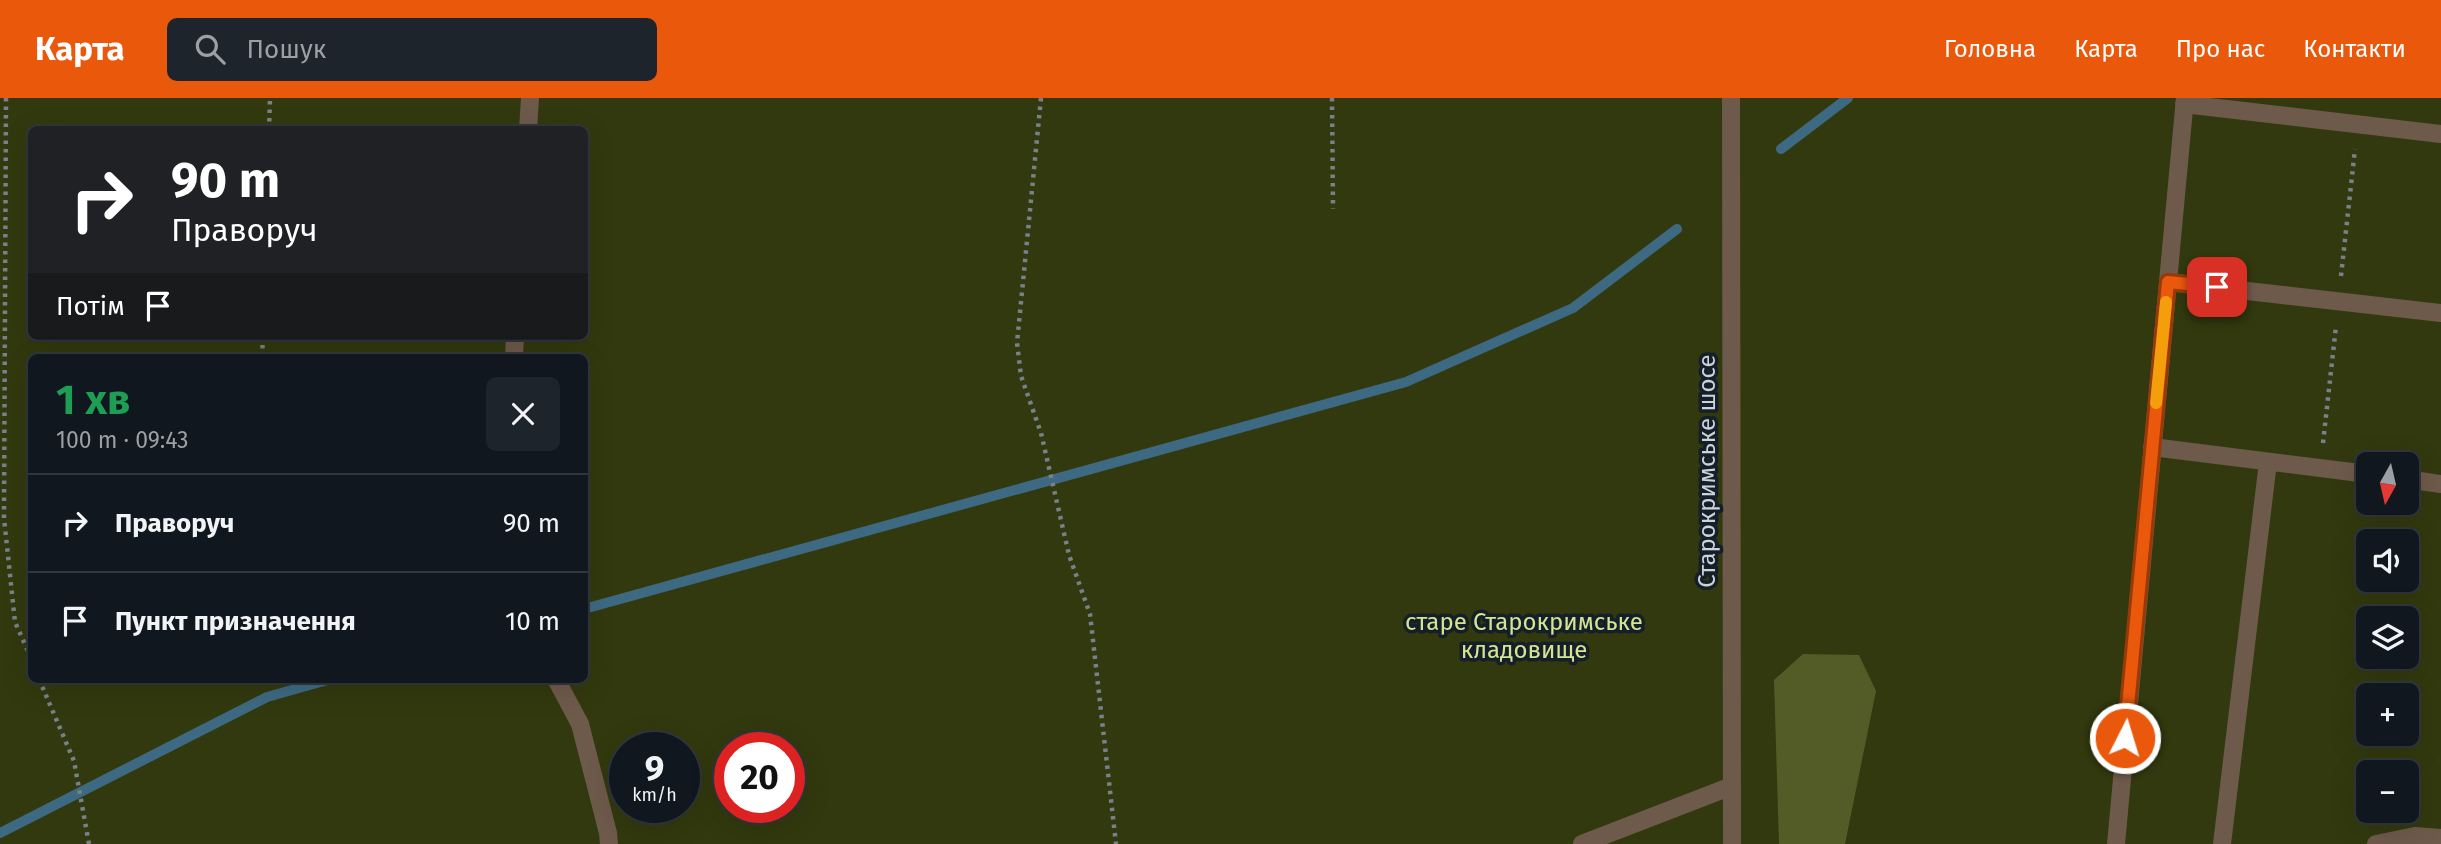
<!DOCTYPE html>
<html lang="uk">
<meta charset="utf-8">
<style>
:root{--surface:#10171f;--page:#1e242c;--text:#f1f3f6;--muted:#9c9fa4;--line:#30363d;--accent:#ea580c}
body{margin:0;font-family:"Fira Sans",sans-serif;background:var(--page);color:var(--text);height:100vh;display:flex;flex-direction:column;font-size:26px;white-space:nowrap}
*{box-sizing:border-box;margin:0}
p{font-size:23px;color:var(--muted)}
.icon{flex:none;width:38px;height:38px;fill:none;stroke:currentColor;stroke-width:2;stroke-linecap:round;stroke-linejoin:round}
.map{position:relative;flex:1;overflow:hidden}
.panel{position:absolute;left:28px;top:256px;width:560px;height:329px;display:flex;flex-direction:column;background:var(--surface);border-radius:10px;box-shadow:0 7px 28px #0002,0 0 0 2px var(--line)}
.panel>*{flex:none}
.hud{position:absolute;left:28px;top:28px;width:560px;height:214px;border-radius:10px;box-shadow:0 7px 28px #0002,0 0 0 2px var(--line);background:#202124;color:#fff;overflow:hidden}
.needle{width:46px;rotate:188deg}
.buttons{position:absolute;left:2356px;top:354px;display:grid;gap:14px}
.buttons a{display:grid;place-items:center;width:63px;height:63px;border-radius:10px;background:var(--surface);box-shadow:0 7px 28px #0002,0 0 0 2px var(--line);font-size:35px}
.speed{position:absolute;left:609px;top:634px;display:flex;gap:14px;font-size:35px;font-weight:700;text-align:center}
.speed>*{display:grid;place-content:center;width:91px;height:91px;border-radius:50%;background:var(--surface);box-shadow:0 7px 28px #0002,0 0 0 2px var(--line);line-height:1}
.speed small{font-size:18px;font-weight:400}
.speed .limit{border:10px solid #d22;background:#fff;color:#111}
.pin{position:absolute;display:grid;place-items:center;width:60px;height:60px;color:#fff;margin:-30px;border-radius:14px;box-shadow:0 4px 10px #0006}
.me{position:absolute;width:77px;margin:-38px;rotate:5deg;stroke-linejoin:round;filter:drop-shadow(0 0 5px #0008)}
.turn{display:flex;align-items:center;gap:24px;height:147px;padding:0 28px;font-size:32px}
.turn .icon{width:91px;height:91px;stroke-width:2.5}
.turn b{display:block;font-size:49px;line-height:60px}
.then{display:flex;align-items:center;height:66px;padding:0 28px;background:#0003;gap:14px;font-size:26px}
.round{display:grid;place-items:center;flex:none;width:74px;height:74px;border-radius:10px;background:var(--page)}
.headline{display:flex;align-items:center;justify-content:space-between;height:119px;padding:0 28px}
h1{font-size:42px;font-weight:700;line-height:52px;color:#1e9e55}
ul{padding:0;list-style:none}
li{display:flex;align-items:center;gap:21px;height:98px;padding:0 28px;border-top:2px solid var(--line)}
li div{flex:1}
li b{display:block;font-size:26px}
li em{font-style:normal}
header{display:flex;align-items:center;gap:42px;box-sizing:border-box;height:98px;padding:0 35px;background:var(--accent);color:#fff}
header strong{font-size:33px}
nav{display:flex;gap:38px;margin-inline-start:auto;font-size:24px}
.search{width:490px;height:63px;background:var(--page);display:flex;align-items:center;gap:18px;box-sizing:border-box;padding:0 24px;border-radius:10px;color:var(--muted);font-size:26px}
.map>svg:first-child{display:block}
.green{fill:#32390e;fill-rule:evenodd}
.forest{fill:#535c26}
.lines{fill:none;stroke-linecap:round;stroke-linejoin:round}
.stream{stroke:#3d6a82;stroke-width:10}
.path{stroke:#788089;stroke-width:4.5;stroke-dasharray:3.5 5;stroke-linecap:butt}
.minor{stroke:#6e5a4b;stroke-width:18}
.route-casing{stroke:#983908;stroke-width:18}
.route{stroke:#ea580c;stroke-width:12}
.slow{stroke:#f59e0b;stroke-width:12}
.labels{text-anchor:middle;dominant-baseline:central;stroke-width:7;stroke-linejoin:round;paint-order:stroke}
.street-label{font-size:24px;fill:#cbd2d9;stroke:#151f29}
.park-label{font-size:24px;fill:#d4e492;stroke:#151f29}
</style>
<header>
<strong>Карта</strong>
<div class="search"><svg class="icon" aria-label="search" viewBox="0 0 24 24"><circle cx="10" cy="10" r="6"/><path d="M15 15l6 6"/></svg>Пошук</div>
<nav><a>Головна</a><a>Карта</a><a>Про нас</a><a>Контакти</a></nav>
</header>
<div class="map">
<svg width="2441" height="746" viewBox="0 0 2441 746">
<rect width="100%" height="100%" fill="#151f29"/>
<path class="green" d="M0,0H2441V746H0ZM32,32H584V238H32ZM32,259H584V581H32ZM2368,366H2406V404H2368ZM2368,443H2406V481H2368ZM2368,520H2406V558H2368ZM2368,597H2406V635H2368ZM625,649H684V709H625ZM730,649H789V709H730ZM2368,674H2406V712H2368Z"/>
<path class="forest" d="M1803,556L1859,557L1876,593L1845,746H1779L1774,582Z"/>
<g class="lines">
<path class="stream" d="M1781,51L1848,0
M584,511L1406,284L1573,210L1677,131
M0,735L267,599L331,581"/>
<path class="path" d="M6,0L4,420L15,524L32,562
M1041,0L1017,245L1021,278L1041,335L1069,457L1090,516L1116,746
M1332,0L1333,111
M269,32L270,0
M2341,178L2355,51
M262,259L263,238
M2323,345L2336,228
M39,581L74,663L89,746"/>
<path class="minor" d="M1731,0L1732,746
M2184,6L2441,36
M528,32L530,0
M2168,184L2441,215
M514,259L515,238
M2152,349L2368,376
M2406,381L2441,386
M556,581L580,626L608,735L609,746
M1582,746L1732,688
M2116,746L2185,0
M2222,746L2268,364
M2376,746L2415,738L2441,740"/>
</g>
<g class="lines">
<defs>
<path id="route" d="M2125,640L2168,184L2217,189"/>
</defs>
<use href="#route" class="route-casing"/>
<use href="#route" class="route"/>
<path class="slow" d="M2156,305L2166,204"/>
</g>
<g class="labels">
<g class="street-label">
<text transform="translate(1707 373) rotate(-90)">Старокримське шосе</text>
</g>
<g class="park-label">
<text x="1524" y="524">старе Старокримське<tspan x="1524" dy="28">кладовище</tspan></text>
</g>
</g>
</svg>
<div class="buttons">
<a><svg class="needle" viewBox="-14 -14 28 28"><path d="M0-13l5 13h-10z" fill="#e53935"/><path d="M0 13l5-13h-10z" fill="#9c9fa4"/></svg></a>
<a><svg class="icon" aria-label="sound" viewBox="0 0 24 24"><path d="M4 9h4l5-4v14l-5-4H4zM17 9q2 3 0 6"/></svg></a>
<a><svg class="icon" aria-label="layers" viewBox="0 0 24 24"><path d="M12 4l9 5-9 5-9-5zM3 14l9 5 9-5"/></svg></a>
<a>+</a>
<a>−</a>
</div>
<div class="speed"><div>9<small>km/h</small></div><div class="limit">20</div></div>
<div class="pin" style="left:2217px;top:189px;background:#d93025"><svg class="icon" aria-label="arrive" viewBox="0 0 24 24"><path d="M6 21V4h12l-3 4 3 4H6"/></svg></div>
<svg class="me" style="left:2125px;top:640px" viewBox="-20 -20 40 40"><circle r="17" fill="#ea580c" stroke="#fff" stroke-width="3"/><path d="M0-11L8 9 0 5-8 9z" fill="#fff"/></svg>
<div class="hud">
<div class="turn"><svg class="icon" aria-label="right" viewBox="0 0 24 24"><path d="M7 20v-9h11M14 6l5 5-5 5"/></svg><div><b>90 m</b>Праворуч</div></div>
<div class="then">Потім<svg class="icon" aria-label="arrive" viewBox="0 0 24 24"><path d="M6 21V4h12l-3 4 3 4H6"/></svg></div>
</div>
<section class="panel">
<div class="headline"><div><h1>1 хв</h1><p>100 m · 09:43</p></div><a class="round"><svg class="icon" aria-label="close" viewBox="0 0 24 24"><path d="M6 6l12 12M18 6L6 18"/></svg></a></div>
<ul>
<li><svg class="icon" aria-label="right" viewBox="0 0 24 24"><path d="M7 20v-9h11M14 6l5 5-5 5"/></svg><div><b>Праворуч</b></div><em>90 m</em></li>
<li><svg class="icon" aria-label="arrive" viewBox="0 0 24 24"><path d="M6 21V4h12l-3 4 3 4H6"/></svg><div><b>Пункт призначення</b></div><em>10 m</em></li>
</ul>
</section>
</div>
